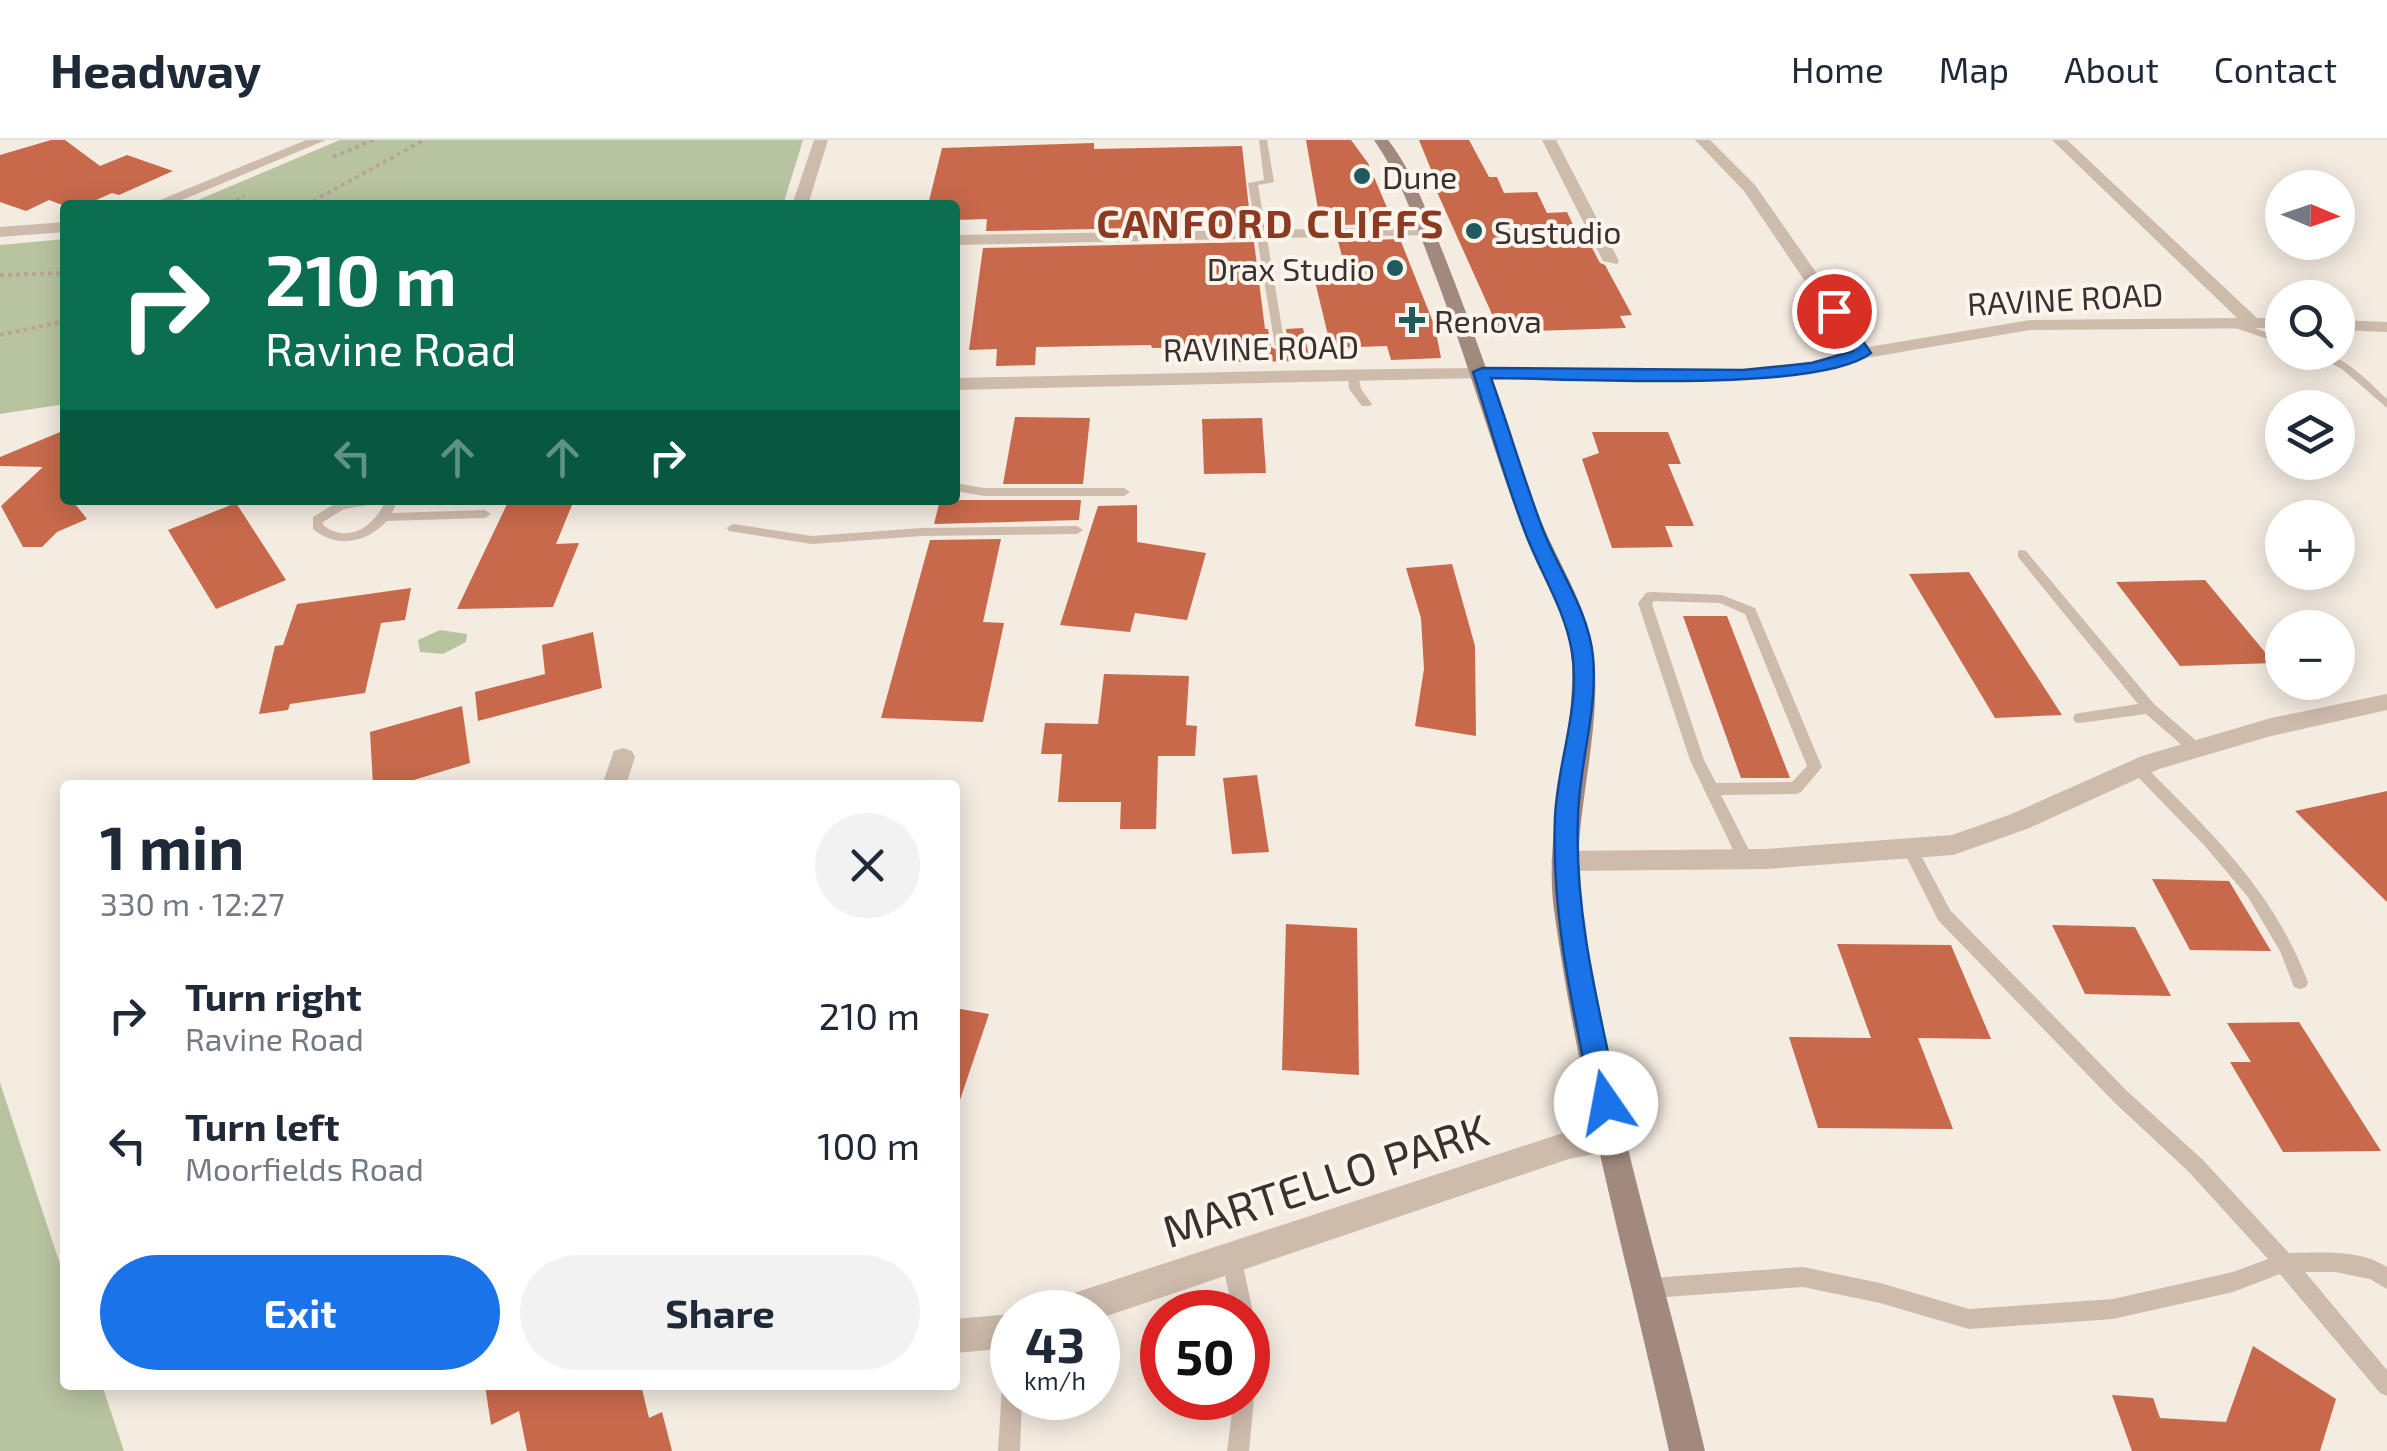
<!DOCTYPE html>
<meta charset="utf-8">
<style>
:root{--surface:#fff;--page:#f2f2f3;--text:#1f2937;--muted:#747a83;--line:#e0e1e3;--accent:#1a73e8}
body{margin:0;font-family:"Exo 2",sans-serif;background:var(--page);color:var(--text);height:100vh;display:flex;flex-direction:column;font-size:38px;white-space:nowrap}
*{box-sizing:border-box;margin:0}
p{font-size:32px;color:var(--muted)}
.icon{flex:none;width:55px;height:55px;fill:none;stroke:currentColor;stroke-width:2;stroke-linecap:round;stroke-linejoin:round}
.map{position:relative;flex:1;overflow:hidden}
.sheet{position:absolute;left:60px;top:640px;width:900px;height:610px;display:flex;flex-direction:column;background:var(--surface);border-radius:10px;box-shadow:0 5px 25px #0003}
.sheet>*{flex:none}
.guide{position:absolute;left:60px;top:60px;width:900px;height:305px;border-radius:10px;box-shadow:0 5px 25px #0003;background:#0b6e4f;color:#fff;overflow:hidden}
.needle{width:65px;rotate:92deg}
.tools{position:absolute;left:2265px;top:30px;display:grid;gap:20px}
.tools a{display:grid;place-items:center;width:90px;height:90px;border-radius:50%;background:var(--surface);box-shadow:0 5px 25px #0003;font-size:50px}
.speed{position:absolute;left:990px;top:1150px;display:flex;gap:20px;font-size:50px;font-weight:700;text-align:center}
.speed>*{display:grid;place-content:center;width:130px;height:130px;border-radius:50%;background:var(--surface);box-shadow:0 5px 25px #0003;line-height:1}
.speed small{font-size:25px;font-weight:400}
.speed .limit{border:15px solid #d22;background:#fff;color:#111}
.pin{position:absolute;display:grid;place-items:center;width:85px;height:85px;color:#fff;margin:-42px;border:5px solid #fff;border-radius:50%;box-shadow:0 2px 10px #0007}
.me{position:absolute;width:110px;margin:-55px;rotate:348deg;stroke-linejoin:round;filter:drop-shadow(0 0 8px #0008)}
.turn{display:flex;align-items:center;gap:35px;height:210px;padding:0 40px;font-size:45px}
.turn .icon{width:130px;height:130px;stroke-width:2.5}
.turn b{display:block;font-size:70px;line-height:85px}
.lanes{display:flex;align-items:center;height:95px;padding:0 40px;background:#0003;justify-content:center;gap:50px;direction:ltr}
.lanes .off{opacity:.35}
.round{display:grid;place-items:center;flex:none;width:105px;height:105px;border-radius:52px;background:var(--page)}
.summary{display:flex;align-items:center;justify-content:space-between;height:170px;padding:0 40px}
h1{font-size:60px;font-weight:700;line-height:75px}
.primary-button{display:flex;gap:20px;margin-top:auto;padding:20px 40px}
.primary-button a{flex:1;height:115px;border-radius:60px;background:var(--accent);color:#fff;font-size:40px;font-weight:700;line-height:115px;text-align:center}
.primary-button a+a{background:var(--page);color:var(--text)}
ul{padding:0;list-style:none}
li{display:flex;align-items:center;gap:30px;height:130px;padding:0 40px}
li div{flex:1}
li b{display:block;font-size:38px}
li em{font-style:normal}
header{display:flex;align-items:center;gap:60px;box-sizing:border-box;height:140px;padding:0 50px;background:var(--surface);border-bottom:2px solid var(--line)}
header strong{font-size:48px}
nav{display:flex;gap:55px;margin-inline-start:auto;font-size:35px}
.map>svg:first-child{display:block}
.green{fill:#b8c4a0}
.building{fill:#c8694b}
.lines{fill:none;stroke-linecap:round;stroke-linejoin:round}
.path{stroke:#b9a596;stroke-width:4;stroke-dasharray:4 4;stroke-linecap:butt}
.lane{fill:#cdbbac;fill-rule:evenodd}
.street{fill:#cdbbac;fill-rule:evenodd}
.secondary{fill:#a18a7d;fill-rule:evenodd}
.route{fill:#1a73e8;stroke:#114b97;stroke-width:2.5}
.poi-dot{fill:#1f5a5e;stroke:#fbf5ee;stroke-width:4}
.labels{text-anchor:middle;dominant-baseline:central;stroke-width:8;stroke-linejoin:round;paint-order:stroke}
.far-poi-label{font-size:32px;fill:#3b302b;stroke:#fbf5ee;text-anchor:start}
.far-street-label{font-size:32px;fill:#3b302b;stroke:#fbf5ee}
.far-district-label{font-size:40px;font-weight:bold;letter-spacing:2.5px;fill:#8c3b22;stroke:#fbf5ee}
.near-street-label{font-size:45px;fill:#3b302b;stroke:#fbf5ee}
</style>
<header>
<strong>Headway</strong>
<nav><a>Home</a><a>Map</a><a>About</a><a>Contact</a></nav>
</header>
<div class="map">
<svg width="2387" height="1311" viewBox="0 0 2387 1311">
<rect width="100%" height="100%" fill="#f4ebe1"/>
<path class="green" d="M340,0H803L783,65H186Z
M65,99V264L0,274V105Z
M440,490L467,494L466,502L443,514L420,512L418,500Z
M0,943L65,1139V1245H102L124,1311H0Z"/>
<path class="building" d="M51,0H65L100,26L127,15L173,31L119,55L112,53L85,65L65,66L49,60L26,71L0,62V15Z
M1306,0H1351L1368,23L1394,84L1334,85L1330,69H1318Z
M1419,0H1469L1489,37H1497L1504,53L1537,52L1547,73L1567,72L1582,104H1590L1600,123L1605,125L1632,175L1620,176L1626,188L1500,192L1428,32H1432Z
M1094,3V9L1242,6L1251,86L986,91L987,79L955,80V65H928L942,8Z
M1400,99L1435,187L1441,218L1391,220L1387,206L1331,208L1314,137L1347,136L1338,101Z
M1254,102L1265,189H1268L1271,207L1282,212L1288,208L1286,189L1303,188L1310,221L1228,222L1227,207L1152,208L1151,205L1036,207L1035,225L996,226L997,209L969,210L983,108Z
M1015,277L1090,278L1083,344H1003Z
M1262,278L1266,333L1204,334L1202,279Z
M65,290V360H72L87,379L57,392L42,407H23L1,366L43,327L0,326V317Z
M1592,292H1668L1681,324H1668L1694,386H1665L1673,407L1612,408L1582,319L1599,313Z
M509,360H574L556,404L579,403L553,467L457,469Z
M940,360H1081L1079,380L934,384Z
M236,363L286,440L216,469L168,390Z
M1137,365V402L1206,413L1187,480L1135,473L1130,492L1060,485L1098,366Z
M1001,399L983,482L1004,483L983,582L881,578L930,400Z
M1452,424L1475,506L1476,596L1415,586L1424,529L1421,478L1406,428Z
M1969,432L2062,575L1995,578L1909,434Z
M2205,440L2274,523L2180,526L2116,442Z
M411,448L405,480L381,483L365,553L290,564L288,570L259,574L275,506L283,505L297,464Z
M1683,476H1727L1790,638H1741Z
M593,492L602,548L478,581L475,552L545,534L542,505Z
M1104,534L1189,536L1186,585L1197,586L1195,616H1158L1156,689H1120L1121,662H1058L1062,614H1041L1045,583L1098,584Z
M462,566L470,623L397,645H373L370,592Z
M1257,635L1269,712L1232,714L1223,638Z
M2387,651V762L2295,671Z
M2152,739L2229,741L2271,811L2190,810Z
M1286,784L1357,788L1359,935L1282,930Z
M2052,785L2135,787L2171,856L2085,854Z
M1837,804L1951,805L1991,899L1918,898L1953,989L1818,988L1789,897L1871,898Z
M955,868L989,874L960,960L955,959Z
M2299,882L2381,1011L2283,1012L2230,922H2251L2227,883Z
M2253,1206L2336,1259L2320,1311H2132L2112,1255L2153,1258L2160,1278L2226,1282Z
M485,1245H641L649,1278L662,1272L672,1311H527L519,1271L491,1285Z"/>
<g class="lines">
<path class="path" d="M333,17L373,0
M229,65L244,56
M306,65L424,0
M0,135L65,133
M0,195L65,181"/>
<path class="lane" d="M1259,0H1267L1274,42L1258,45L1285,206L1280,209L1275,206L1248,43L1264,40Z
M2227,181H2235L2282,198V204L2227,185Z
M2309,212C2343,212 2364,238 2387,259V268L2342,229Z
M1353,232L1358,235L1361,249L1372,264L1370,266H1362L1349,249L1348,235Z
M955,343L984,348H1124L1130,352L1124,356H984L955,351Z
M353,360H380L374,364L344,369L323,382V385C348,405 375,386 386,360H398L392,373L485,370L491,374L485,378L387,381C366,403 337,409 313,389V377L336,363Z
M733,384L812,396L922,388L1077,386L1083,390L1077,394L922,396L812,404L729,391L727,388Z
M2022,410L2026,411L2154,564L2201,605L2203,609L2201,613H2191L2146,574L2080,583L2075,582L2073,578L2075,574L2080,573L2138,564L2018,417V411Z
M1651,452L1722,455L1755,468L1822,627L1801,652L1796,654L1721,655L1753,718L1751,722H1739L1690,620L1638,463L1646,453ZM1654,461L1720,463L1745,474L1807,626L1792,642L1716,643L1704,620L1652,464Z
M2138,622L2143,624C2213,695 2271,747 2308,842L2306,847L2300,849L2294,847L2280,811L2248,757L2204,705L2133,632L2131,628Z
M1910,702L1915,704L1950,770L2127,951L2203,1020L2289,1113C2321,1113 2359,1109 2387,1127V1149L2370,1139L2335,1132H2305L2387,1230V1256L2380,1253L2280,1134L2233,1152L2113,1179L1969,1189L1880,1163L1803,1147L1652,1158L1645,1155L1642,1148L1645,1141L1652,1138L1803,1127L1880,1143L1969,1169L2113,1159L2233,1132L2268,1119L2189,1032L2115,963L1938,780L1902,708L1905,704Z
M1231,1107L1238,1110L1241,1117L1253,1172L1248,1180V1172H1233L1221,1117L1224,1110Z
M1009,1182L1012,1183V1258H1022L1020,1311H998L1002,1246L1005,1239L1011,1236L1005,1233C999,1220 996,1198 1002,1185Z
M1248,1184L1255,1187C1260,1199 1260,1216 1255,1228L1248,1231Z
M1248,1249L1251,1251L1254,1258L1249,1311H1227L1234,1258H1248Z"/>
<path class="street" d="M306,0H326L170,65H148Z
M814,0H828L808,65H792Z
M1542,0H1556L1619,121L1617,124L1603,121Z
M1695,0H1710L1755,45L1868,207L2030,180L2237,178L2052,0H2067L2257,178H2282V188L2030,190L1866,218L1814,233L1743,240L1481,238L955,250V238C1130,235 1306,229 1481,228C1601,227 1737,246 1852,211L1744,51Z
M65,82V92L0,97V87Z
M1433,87V93L1427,95L955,105V95Z
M2338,180L2387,182V192L2338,190Z
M2387,554V570L2271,596L2159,629L2027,689L1953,715L1766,729L1564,731L1555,728L1551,721L1555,714L1564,711L1766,709L1952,695L2009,675L2142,616L2271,578Z
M623,608L632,611L635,617L626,645H602L614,611Z
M1613,984L1624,988L1628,998L1624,1008L1569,1019L1098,1179V1172H1051L1056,1160L1068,1155L1569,991Z
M1012,1174V1208L955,1213V1179Z"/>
<path class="secondary" d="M1374,0H1388C1415,35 1428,75 1444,115C1478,200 1505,286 1537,371C1555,419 1589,466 1594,518C1602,601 1570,682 1580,766C1604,950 1663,1130 1705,1311H1669C1630,1131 1579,953 1554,770C1543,687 1575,606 1572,522C1569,469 1535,422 1517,373C1486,288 1461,201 1428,116C1413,75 1399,36 1374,0Z"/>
</g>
<path class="route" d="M1834,166L1840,167L1871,213C1818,254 1568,238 1491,238C1509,288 1524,340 1543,390C1559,431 1589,472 1593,517C1598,571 1579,623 1578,677C1574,775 1599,868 1619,963L1615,972L1606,976L1596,972L1592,963C1573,868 1551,775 1555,678C1557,623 1581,567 1572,512C1565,469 1540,432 1525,392C1505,340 1490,285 1473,232L1482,228L1743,230L1812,223L1853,211L1826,171Z"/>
<g class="poi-dot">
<circle cx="1362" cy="36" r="10"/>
<circle cx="1474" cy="91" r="10"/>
<circle cx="1395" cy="128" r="10"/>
<path d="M1407 165h10v10h10v10h-10v10h-10v-10h-10v-10h10z"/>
</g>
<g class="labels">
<g class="far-poi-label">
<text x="1382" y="36">Dune</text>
<text x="1494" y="91">Sustudio</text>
<text x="1375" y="128" text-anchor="end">Drax Studio</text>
<text x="1434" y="180">Renova</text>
</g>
<g class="far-street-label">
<text transform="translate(2065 158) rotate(-3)">RAVINE ROAD</text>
<text transform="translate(1261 207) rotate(-1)">RAVINE ROAD</text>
</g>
<g class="far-district-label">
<text x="1271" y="82">CANFORD CLIFFS</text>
</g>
<g class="near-street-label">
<text transform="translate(1325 1039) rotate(-18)">MARTELLO PARK</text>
</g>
</g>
</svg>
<div class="tools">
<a><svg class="needle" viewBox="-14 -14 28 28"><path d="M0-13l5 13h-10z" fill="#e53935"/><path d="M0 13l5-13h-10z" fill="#747a83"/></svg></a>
<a><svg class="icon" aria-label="search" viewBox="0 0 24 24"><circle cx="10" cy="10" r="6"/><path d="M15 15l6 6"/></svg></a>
<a><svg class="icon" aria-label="layers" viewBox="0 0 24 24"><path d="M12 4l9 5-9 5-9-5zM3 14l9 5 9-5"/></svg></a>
<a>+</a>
<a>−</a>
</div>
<div class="speed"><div>43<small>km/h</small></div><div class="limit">50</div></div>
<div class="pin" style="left:1834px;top:171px;background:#d93025"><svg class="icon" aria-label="arrive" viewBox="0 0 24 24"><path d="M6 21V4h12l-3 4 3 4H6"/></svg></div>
<svg class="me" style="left:1606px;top:963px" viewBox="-20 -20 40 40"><circle r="19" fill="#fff"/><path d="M0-13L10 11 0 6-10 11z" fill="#1a73e8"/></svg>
<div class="guide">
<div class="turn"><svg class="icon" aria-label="right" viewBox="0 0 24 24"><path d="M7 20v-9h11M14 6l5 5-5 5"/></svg><div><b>210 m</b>Ravine Road</div></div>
<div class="lanes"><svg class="icon off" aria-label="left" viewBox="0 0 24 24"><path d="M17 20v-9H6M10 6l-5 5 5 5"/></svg><svg class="icon off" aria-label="ahead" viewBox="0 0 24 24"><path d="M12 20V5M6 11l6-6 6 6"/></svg><svg class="icon off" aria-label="ahead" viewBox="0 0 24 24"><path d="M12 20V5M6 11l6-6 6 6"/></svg><svg class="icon" aria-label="right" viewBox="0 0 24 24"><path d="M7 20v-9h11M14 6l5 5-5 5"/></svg></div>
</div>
<section class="sheet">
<div class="summary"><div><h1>1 min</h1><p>330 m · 12:27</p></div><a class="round"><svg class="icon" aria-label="close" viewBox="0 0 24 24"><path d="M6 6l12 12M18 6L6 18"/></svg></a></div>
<ul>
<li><svg class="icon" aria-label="right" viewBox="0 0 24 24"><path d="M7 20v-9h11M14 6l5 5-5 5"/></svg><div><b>Turn right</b><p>Ravine Road</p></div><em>210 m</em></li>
<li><svg class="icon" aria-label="left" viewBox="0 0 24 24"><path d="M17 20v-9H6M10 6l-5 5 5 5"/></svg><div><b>Turn left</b><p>Moorfields Road</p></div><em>100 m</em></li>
</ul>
<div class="primary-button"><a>Exit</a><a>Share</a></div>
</section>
</div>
